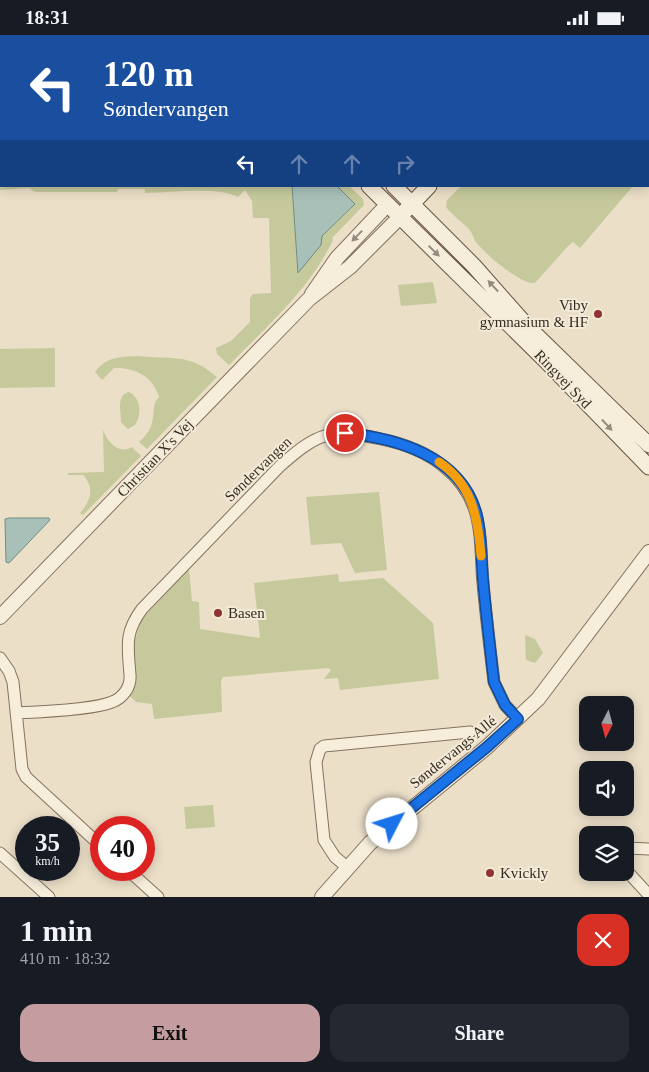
<!DOCTYPE html>
<meta charset="utf-8">
<style>
:root{--surface:#171b24;--page:#242831;--text:#f1f3f6;--muted:#9ea1a6;--accent:#c59da0}
body{margin:0;font-family:"Times New Roman",serif;background:var(--page);color:var(--text);height:100vh;display:flex;flex-direction:column;font-size:19px;white-space:nowrap}
*{box-sizing:border-box;margin:0}
p{font-size:16px;color:var(--muted)}
.icon{flex:none;width:28px;height:28px;fill:none;stroke:currentColor;stroke-width:2;stroke-linecap:round;stroke-linejoin:round}
.map{position:relative;height:862px;overflow:hidden}
.drawer{display:flex;flex-direction:column;background:var(--surface);flex:1}
.drawer>*{flex:none}
.banner{position:absolute;left:0px;top:0px;width:650px;height:152px;box-shadow:0 2px 12px #0003;background:#1a4fa0;color:#fff;overflow:hidden}
.needle{width:32px;rotate:186deg}
.fabs{position:absolute;left:579px;top:661px;display:grid;gap:10px}
.fabs a{display:grid;place-items:center;width:55px;height:55px;border-radius:10px;background:var(--surface);box-shadow:0 2px 12px #0003;font-size:25px}
.speed{position:absolute;left:15px;top:781px;display:flex;gap:10px;font-size:25px;font-weight:700;text-align:center}
.speed>*{display:grid;place-content:center;width:65px;height:65px;border-radius:50%;background:var(--surface);box-shadow:0 2px 12px #0003;line-height:1}
.speed small{font-size:12px;font-weight:400}
.speed .limit{border:8px solid #d22;background:#fff;color:#111}
.pin{position:absolute;display:grid;place-items:center;width:42px;height:42px;color:#fff;margin:-21px;border:2px solid #fff;border-radius:50%;box-shadow:0 1px 5px #0007}
.me{position:absolute;width:55px;margin:-28px;rotate:50deg;stroke-linejoin:round;filter:drop-shadow(0 0 4px #0008)}
.turn{display:flex;align-items:center;gap:18px;height:105px;padding:0 20px;font-size:22px}
.turn .icon{width:65px;height:65px;stroke-width:2.5}
.turn b{display:block;font-size:35px;line-height:42px}
.lanes{display:flex;align-items:center;height:48px;padding:0 20px;background:#0003;justify-content:center;gap:25px;direction:ltr}
.lanes .off{opacity:.35}
.round{display:grid;place-items:center;flex:none;width:52px;height:52px;border-radius:15px;background:var(--page)}
.head{display:flex;align-items:center;justify-content:space-between;height:85px;padding:0 20px}
h1{font-size:30px;font-weight:800;line-height:38px}
.button{display:flex;gap:10px;margin-top:auto;padding:10px 20px}
.button a{flex:1;height:58px;border-radius:15px;background:var(--accent);color:#111;font-size:20px;font-weight:800;line-height:58px;text-align:center}
.button a+a{background:var(--page);color:var(--text)}
.status{display:flex;justify-content:space-between;align-items:center;height:35px;padding:0 25px;background:var(--surface);direction:ltr}
.status svg{height:14px;fill:currentColor}
.map>svg:first-child{display:block}
.green{fill:#c5c99c}
.water{fill:#a8c0b8;stroke:#708d85}
.lines{fill:none;stroke-linecap:round;stroke-linejoin:round}
.minor-casing{stroke:#86725e;stroke-width:13}
.tertiary-casing{stroke:#86725e;stroke-width:16}
.secondary-casing{stroke:#685341;stroke-width:17}
.minor{stroke:#f6eddb;stroke-width:11}
.tertiary{stroke:#f6eddb;stroke-width:14}
.secondary{stroke:#f6eddb;stroke-width:15}
.oneway{fill:#968c7e}
.route-casing{stroke:#114b97;stroke-width:12}
.route{stroke:#1a73e8;stroke-width:9}
.slow{stroke:#f59e0b;stroke-width:9}
.poi-dot{fill:#903337;stroke:#f3ead7;stroke-width:2}
.labels{text-anchor:middle;dominant-baseline:central;stroke-width:4;stroke-linejoin:round;paint-order:stroke}
.poi-label{font-size:15px;fill:#372b21;stroke:#f3ead7;text-anchor:start}
.street-label{font-size:15px;fill:#372b21;stroke:#f3ead7}
</style>
<div class="status"><b>18:31</b><svg viewBox="0 0 49 12"><path d="M0 12V9h3v3zM5 12V6h3v6zM10 12V3h3v9zM15 12V0h3v12zM26 1h20v11H26zM47 4h2v5h-2z"/></svg></div>
<div class="map">
<svg width="649" height="862" viewBox="0 0 649 862">
<rect width="100%" height="100%" fill="#ebdfc8"/>
<path class="green" d="M1,144V151H292L298,237L322,201L355,169L337,151H349L363,164L364,170L332,203L333,205C310,254 267,291 229,330L217,319L216,313L231,306L250,287V263L253,259L271,258L269,183H253L252,166L245,155L238,162C216,151 171,158 145,158V154H118L117,157H35L29,153L0,155Z
M461,151H633L580,213L573,207L568,211L535,248C521,250 485,219 476,207C473,202 472,197 468,193C461,186 452,180 446,172L447,165Z
M433,247L437,268L401,271L398,250Z
M55,313V352L0,353V314Z
M137,321C171,325 188,317 217,342L147,414L139,407C161,389 148,372 159,362C153,341 134,332 114,333L102,345L95,337C106,322 119,322 137,321Z
M129,357C141,363 142,380 135,390L128,394L121,387C121,376 116,360 129,357Z
M103,395C108,407 118,420 132,412L141,421L83,480L80,478C91,465 95,453 83,440H68V438L104,437Z
M379,457L387,535L355,538L341,508L311,510L306,462Z
M189,534L192,566L199,567L200,594L260,603L254,548L338,539L339,547L383,543L433,588L439,644L340,655L338,643L324,644L331,635L328,633L223,642L221,646L222,677L154,684L152,669L136,667L130,661L132,615L141,585Z
M525,600L535,604L543,618L535,628L526,625Z
M213,770L215,792L186,794L184,772Z"/>
<path class="water" d="M292,151H337L355,169L322,201L321,210L298,238Z
M9,483H49L50,485L9,528L6,527L5,484Z"/>
<g class="lines">
<defs>
<path id="minor" d="M629,0V1
M258,1L259,0
M0,623L9,636L13,647L22,734L26,742L101,811
M16,678C39,677 93,675 112,667C123,663 131,652 130,640C128,612 124,598 142,574L279,432C318,397 330,393 381,404C427,413 470,440 478,488C482,507 481,528 483,548C486,581 490,614 494,647L505,670L518,684
M626,813L649,814
M0,818L49,862
M347,832L335,822L324,805L316,727L320,714L324,711L470,697
M625,834L649,860
M128,835L158,862"/>
<path id="tertiary" d="M0,114H1
M312,259L337,223L387,170
M0,582L309,264L350,232L400,182
M322,862L370,808L487,712L538,664L649,517"/>
<path id="secondary" d="M210,0L211,1
M226,0L228,1
M558,1L559,0
M571,1L572,0
M369,151L547,327L649,432
M394,151L474,231L527,291L649,410
M406,175L429,151"/>
</defs>
<use href="#minor" class="minor-casing"/>
<use href="#tertiary" class="tertiary-casing"/>
<use href="#secondary" class="secondary-casing"/>
<use href="#minor" class="minor"/>
<use href="#tertiary" class="tertiary"/>
<use href="#secondary" class="secondary"/>
</g>
<defs><path id="oneway-solid" d="M-6-.8H1V-3.2L6.5 0L1 3.2V.8H-6Z" transform="scale(1.25)"/></defs>
<g class="oneway">
<use href="#oneway-solid" transform="translate(357 201) rotate(134)"/>
<use href="#oneway-solid" transform="translate(434 216) rotate(44)"/>
<use href="#oneway-solid" transform="translate(493 251) rotate(-133)"/>
<use href="#oneway-solid" transform="translate(607 390) rotate(47)"/>
</g>
<g class="lines">
<defs>
<path id="route" d="M345,398C396,403 460,421 476,477C482,498 481,522 483,545C486,579 490,613 494,647L505,670L518,684L487,712L392,789"/>
</defs>
<use href="#route" class="route-casing"/>
<use href="#route" class="route"/>
<path class="slow" d="M439,427C473,450 478,483 481,521"/>
</g>
<g class="poi-dot">
<circle cx="598" cy="279" r="5"/>
<circle cx="218" cy="578" r="5"/>
<circle cx="490" cy="838" r="5"/>
</g>
<g class="labels">
<g class="poi-label">
<text x="588" y="270" text-anchor="end">Viby<tspan x="588" dy="17">gymnasium &amp; HF</tspan></text>
<text x="228" y="578">Basen</text>
<text x="500" y="838">Kvickly</text>
</g>
<g class="street-label">
<text transform="translate(563 344) rotate(46)">Ringvej Syd</text>
<text transform="translate(155 423) rotate(-46)">Christian X's Vej</text>
<text transform="translate(258 434) rotate(-44)">Søndervangen</text>
<text transform="translate(453 717) rotate(-39)">Søndervangs Allé</text>
</g>
</g>
</svg>
<div class="fabs">
<a><svg class="needle" viewBox="-14 -14 28 28"><path d="M0-13l5 13h-10z" fill="#e53935"/><path d="M0 13l5-13h-10z" fill="#9ea1a6"/></svg></a>
<a><svg class="icon" aria-label="sound" viewBox="0 0 24 24"><path d="M4 9h4l5-4v14l-5-4H4zM17 9q2 3 0 6"/></svg></a>
<a><svg class="icon" aria-label="layers" viewBox="0 0 24 24"><path d="M12 4l9 5-9 5-9-5zM3 14l9 5 9-5"/></svg></a>
</div>
<div class="speed"><div>35<small>km/h</small></div><div class="limit">40</div></div>
<div class="pin" style="left:345px;top:398px;background:#d93025"><svg class="icon" aria-label="arrive" viewBox="0 0 24 24"><path d="M6 21V4h12l-3 4 3 4H6"/></svg></div>
<svg class="me" style="left:392px;top:789px" viewBox="-20 -20 40 40"><circle r="19" fill="#fff"/><path d="M0-13L10 11 0 6-10 11z" fill="#1a73e8"/></svg>
<div class="banner">
<div class="turn"><svg class="icon" aria-label="left" viewBox="0 0 24 24"><path d="M17 20v-9H6M10 6l-5 5 5 5"/></svg><div><b>120 m</b>Søndervangen</div></div>
<div class="lanes"><svg class="icon" aria-label="left" viewBox="0 0 24 24"><path d="M17 20v-9H6M10 6l-5 5 5 5"/></svg><svg class="icon off" aria-label="ahead" viewBox="0 0 24 24"><path d="M12 20V5M6 11l6-6 6 6"/></svg><svg class="icon off" aria-label="ahead" viewBox="0 0 24 24"><path d="M12 20V5M6 11l6-6 6 6"/></svg><svg class="icon off" aria-label="right" viewBox="0 0 24 24"><path d="M7 20v-9h11M14 6l5 5-5 5"/></svg></div>
</div>
</div>
<section class="drawer">
<div class="head"><div><h1>1 min</h1><p>410 m · 18:32</p></div><a class="round" style="background:#d93025;color:#fff"><svg class="icon" aria-label="close" viewBox="0 0 24 24"><path d="M6 6l12 12M18 6L6 18"/></svg></a></div>
<div class="button"><a>Exit</a><a>Share</a></div>
</section>
